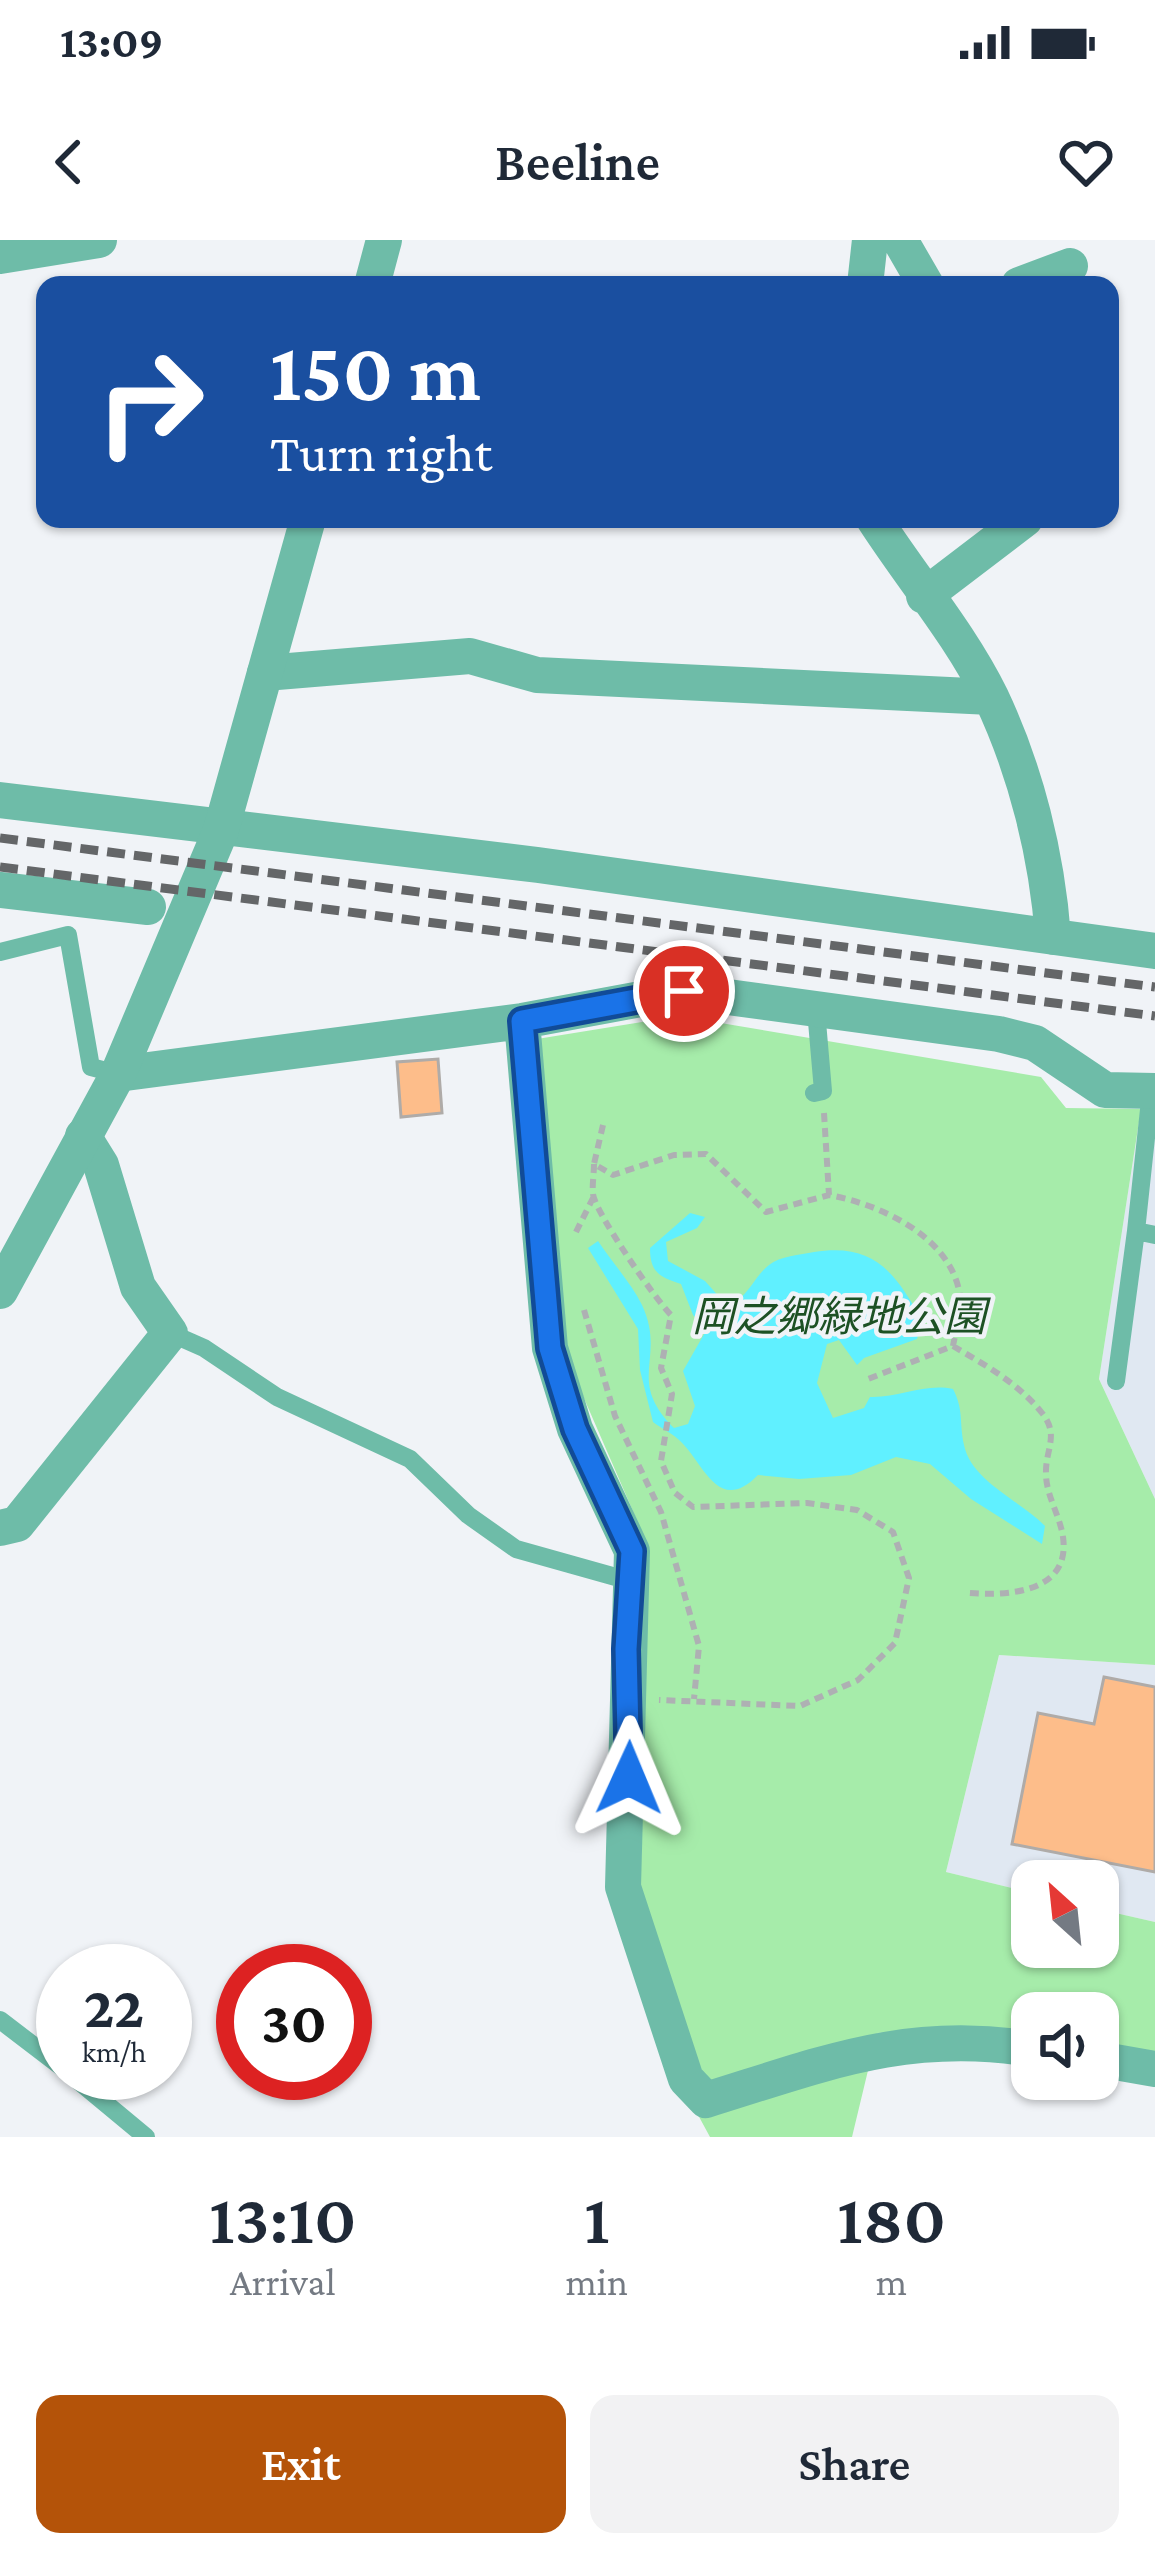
<!DOCTYPE html>
<meta charset="utf-8">
<style>
:root{--surface:#fff;--page:#f2f2f3;--text:#1f2937;--muted:#747a83;--accent:#b45309}
body{margin:0;font-family:"Crimson Pro","Noto Sans JP",serif;background:var(--page);color:var(--text);height:100vh;display:flex;flex-direction:column;font-size:45px;white-space:nowrap}
*{box-sizing:border-box;margin:0}
p{font-size:39px;color:var(--muted)}
.icon{flex:none;width:66px;height:66px;fill:none;stroke:currentColor;stroke-width:2;stroke-linecap:round;stroke-linejoin:round}
.map{position:relative;height:1897px;overflow:hidden}
.side{display:flex;flex-direction:column;background:var(--surface);flex:1}
.side>*{flex:none}
.guide{position:absolute;left:36px;top:36px;width:1083px;height:252px;border-radius:24px;box-shadow:0 3px 9px #0004;background:#1a4fa0;color:#fff;overflow:hidden}
.needle{width:78px;rotate:333deg}
.buttons{position:absolute;left:1011px;top:1620px;display:grid;gap:24px}
.buttons a{display:grid;place-items:center;width:108px;height:108px;border-radius:24px;background:var(--surface);box-shadow:0 3px 9px #0004;font-size:60px}
.speed{position:absolute;left:36px;top:1704px;display:flex;gap:24px;font-size:60px;font-weight:700;text-align:center}
.speed>*{display:grid;place-content:center;width:156px;height:156px;border-radius:50%;background:var(--surface);box-shadow:0 3px 9px #0004;line-height:1}
.speed small{font-size:30px;font-weight:400}
.speed .limit{border:18px solid #d22;background:#fff;color:#111}
.pin{position:absolute;display:grid;place-items:center;width:102px;height:102px;color:#fff;margin:-51px;border:6px solid #fff;border-radius:50%;box-shadow:0 3px 12px #0007}
.me{position:absolute;width:132px;margin:-66px;rotate:1deg;stroke-linejoin:round;filter:drop-shadow(0 0 9px #0008)}
.turn{display:flex;align-items:center;gap:42px;height:252px;padding:0 36px;font-size:54px}
.turn .icon{width:156px;height:156px;stroke-width:2.5}
.turn b{display:block;font-size:84px;line-height:102px}
.eta{display:flex;justify-content:space-evenly;align-items:center;height:204px;text-align:center}
.eta b{font-size:72px;font-weight:600;line-height:84px}
.primary-button{display:flex;gap:24px;margin-top:auto;padding:24px 36px}
.primary-button a{flex:1;height:138px;border-radius:24px;background:var(--accent);color:#fff;font-size:48px;font-weight:600;line-height:138px;text-align:center}
.primary-button a+a{background:var(--page);color:var(--text)}
.status{display:flex;justify-content:space-between;align-items:center;height:84px;padding:0 60px;background:var(--surface);direction:ltr}
.status svg{height:33px;fill:currentColor}
header{display:flex;justify-content:space-between;align-items:center;height:156px;padding:0 36px;background:var(--surface);font-size:54px;font-weight:600}
.map>svg:first-child{display:block}
.built{fill:#e0e8f2}
.green{fill:#a6ecaa}
.water{fill:#60f0ff}
.building{fill:#fdbd8a;stroke:#afaba8;stroke-width:3}
.lines{fill:none;stroke-linecap:round;stroke-linejoin:round}
.path{stroke:#aeb0b3;stroke-width:6;stroke-dasharray:9 6;stroke-linecap:butt}
.service{stroke:#6ebca8;stroke-width:18}
.minor{stroke:#6ebca8;stroke-width:36}
.tertiary{stroke:#6ebca8;stroke-width:36}
.rail{stroke:#646668;stroke-width:9;stroke-dasharray:18 9;stroke-linecap:butt}
.route-casing{stroke:#114b97;stroke-width:30}
.route{stroke:#1a73e8;stroke-width:21}
.labels{text-anchor:middle;dominant-baseline:central;stroke-width:9;stroke-linejoin:round;paint-order:stroke}
.park-label{font-size:42px;font-style:italic;fill:#1d5124;stroke:#f0f3f7}
</style>
<div class="status"><b>13:09</b><svg viewBox="0 0 49 12"><path d="M0 12V9h3v3zM5 12V6h3v6zM10 12V3h3v9zM15 12V0h3v12zM26 1h20v11H26zM47 4h2v5h-2z"/></svg></div>
<header><svg class="icon" aria-label="back" viewBox="0 0 24 24"><path d="M15 5l-7 7 7 7"/></svg>Beeline<svg class="icon" aria-label="heart" viewBox="0 0 24 24"><path d="M12 20l-8-8c-3-5 5-10 8-4 3-6 11-1 8 4z"/></svg></header>
<div class="map">
<svg width="1155" height="1897" viewBox="0 0 1155 1897">
<rect width="100%" height="100%" fill="#f0f3f7"/>
<path class="built" d="M1141,869L1155,870V1259L1099,1139Z
M999,1415L1155,1425V1682L1098,1669V1641H1032V1653L946,1632Z"/>
<path class="green" d="M679,776L1041,837L1066,868L1141,869L1099,1139L1155,1259V1425L999,1415L946,1632L1032,1653V1707H1098V1669L1155,1682V1814L1098,1805V1773H1032V1794L989,1787L877,1793L852,1897H710L691,1862L640,1661L649,1308L560,1103L537,799Z"/>
<path class="water" d="M690,973L705,977L697,988L666,1002L668,1021L705,1041L722,1060H738C751,1050 756,1035 769,1025C780,1016 800,1015 814,1012C874,1003 894,1031 922,1080L917,1099L864,1118L857,1125L839,1100L827,1104L817,1143L833,1178L864,1168L870,1157C899,1158 924,1143 953,1149C964,1170 959,1182 964,1205C971,1241 1021,1261 1045,1286L1042,1304L971,1259L930,1224L896,1217L851,1235L799,1239L758,1235C717,1277 703,1220 678,1199C670,1192 661,1188 653,1182L640,1130L638,1089L588,1008L598,1001C612,1022 631,1043 642,1065C667,1119 625,1139 674,1188L688,1184L695,1166L683,1131L707,1089L693,1075L681,1044C659,1037 650,1032 650,1008Z"/>
<path class="building" d="M438,819L442,873L401,877L397,822Z
M1104,1437L1155,1447V1632L1012,1604L1038,1473L1094,1484Z"/>
<g class="lines">
<path class="path" d="M824,873L829,955C879,964 947,995 959,1050C963,1066 956,1089 953,1106L868,1139
M603,885L594,924L613,935L674,915L706,914L766,972L829,955
M594,924C594,934 592,945 593,954C595,972 655,1059 671,1075L661,1128L672,1154L661,1221L675,1253L693,1267L807,1263L857,1270L893,1292L909,1338L895,1403L858,1440L800,1466L659,1460
M576,992L593,958
M584,1070L615,1176L661,1272L699,1406L694,1459
M953,1106C985,1125 1018,1143 1042,1173C1060,1195 1045,1210 1046,1234C1046,1255 1060,1276 1063,1297C1071,1353 1007,1356 969,1353"/>
<path class="service" d="M0,712L68,695L91,827L118,834
M1151,851L1136,991L1155,995
M814,853L823,851L816,770
M170,1093L204,1108L277,1157L410,1219L468,1275L516,1309L630,1341
M1116,1141L1136,991
M0,1780L63,1828
M69,1833L146,1897"/>
<path class="minor" d="M900,0L926,45
M0,16L99,0
M865,45L870,0
M1019,45L1070,26
M874,279C912,338 960,394 991,457C1026,531 1047,615 1053,697
M924,356L1025,279
M265,433L470,416L537,435L991,457
M0,560L538,625L1155,711
M0,650L148,667
M522,781L550,1108L575,1189L632,1311L623,1647L686,1839L706,1860C823,1824 907,1789 1032,1809
M118,834L522,781L684,751L999,794L1035,803L1105,850L1155,851
M0,1288L17,1284L170,1093L138,1047L101,925L83,896
M1098,1819L1155,1829"/>
<path class="tertiary" d="M372,45L384,0
M0,1051L118,834L221,590L308,279"/>
<path class="rail" d="M0,598L1155,747
M0,627L1155,776"/>
</g>
<g class="lines">
<defs>
<path id="route" d="M629,1538L626,1409L632,1311L575,1189L550,1108L522,781L684,751"/>
</defs>
<use href="#route" class="route-casing"/>
<use href="#route" class="route"/>
</g>
<g class="labels">
<g class="park-label">
<text x="839" y="1076">岡之郷緑地公園</text>
</g>
</g>
</svg>
<div class="buttons">
<a><svg class="needle" viewBox="-14 -14 28 28"><path d="M0-13l5 13h-10z" fill="#e53935"/><path d="M0 13l5-13h-10z" fill="#747a83"/></svg></a>
<a><svg class="icon" aria-label="sound" viewBox="0 0 24 24"><path d="M4 9h4l5-4v14l-5-4H4zM17 9q2 3 0 6"/></svg></a>
</div>
<div class="speed"><div>22<small>km/h</small></div><div class="limit">30</div></div>
<div class="pin" style="left:684px;top:751px;background:#d93025"><svg class="icon" aria-label="arrive" viewBox="0 0 24 24"><path d="M6 21V4h12l-3 4 3 4H6"/></svg></div>
<svg class="me" style="left:629px;top:1538px" viewBox="-20 -20 40 40"><path d="M0-17L14 15 0 8-14 15z" fill="#1a73e8" stroke="#fff" stroke-width="4"/></svg>
<div class="guide">
<div class="turn"><svg class="icon" aria-label="right" viewBox="0 0 24 24"><path d="M7 20v-9h11M14 6l5 5-5 5"/></svg><div><b>150 m</b>Turn right</div></div>
</div>
</div>
<section class="side">
<div class="eta">
<div><b>13:10</b><p>Arrival</p></div>
<div><b>1</b><p>min</p></div>
<div><b>180</b><p>m</p></div>
</div>
<div class="primary-button"><a>Exit</a><a>Share</a></div>
</section>
